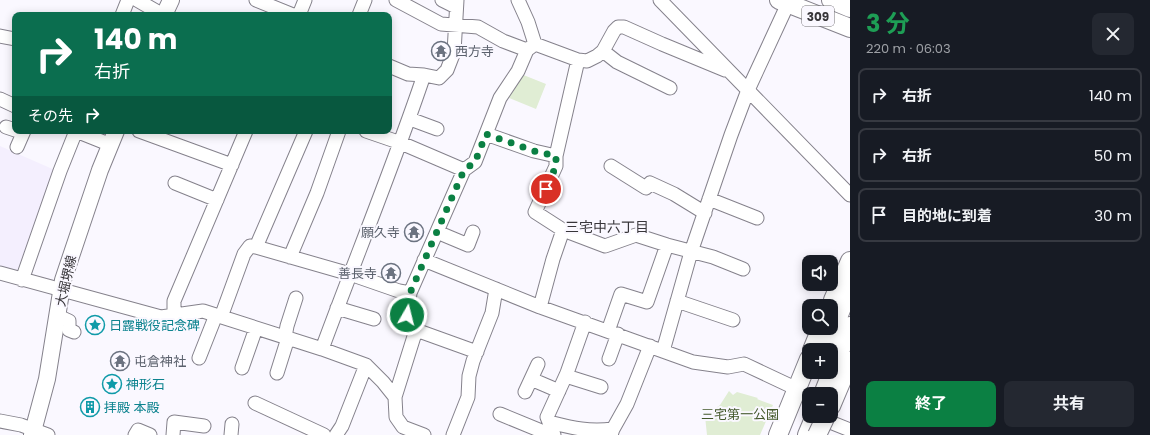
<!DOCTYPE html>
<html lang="ja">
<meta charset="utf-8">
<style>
:root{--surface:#171b24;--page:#242831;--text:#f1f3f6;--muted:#9ea1a6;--line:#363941;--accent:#0b8043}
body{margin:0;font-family:Poppins,"Noto Sans JP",sans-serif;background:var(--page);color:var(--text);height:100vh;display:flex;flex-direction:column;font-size:15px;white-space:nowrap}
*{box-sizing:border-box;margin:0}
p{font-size:13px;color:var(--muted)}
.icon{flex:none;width:22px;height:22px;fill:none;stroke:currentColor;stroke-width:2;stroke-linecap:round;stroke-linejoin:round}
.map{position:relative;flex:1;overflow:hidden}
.panel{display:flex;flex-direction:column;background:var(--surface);width:300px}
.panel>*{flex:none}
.guide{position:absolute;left:12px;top:12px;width:380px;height:122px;border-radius:8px;box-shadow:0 2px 10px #0003;background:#0b6e4f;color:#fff;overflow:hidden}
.tools{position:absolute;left:802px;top:255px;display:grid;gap:8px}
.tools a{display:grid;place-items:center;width:36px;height:36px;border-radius:8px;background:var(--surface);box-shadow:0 2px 10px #0003;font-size:20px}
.pin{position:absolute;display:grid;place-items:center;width:34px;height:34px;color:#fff;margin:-17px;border:2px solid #fff;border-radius:50%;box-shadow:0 1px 4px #0007}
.me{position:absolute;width:44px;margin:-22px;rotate:8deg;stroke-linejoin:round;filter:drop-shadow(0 0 3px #0008)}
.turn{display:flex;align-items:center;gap:14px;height:84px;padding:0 16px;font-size:18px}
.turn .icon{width:52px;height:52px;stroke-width:2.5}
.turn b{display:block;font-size:28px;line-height:34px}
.then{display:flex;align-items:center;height:38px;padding:0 16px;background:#0003;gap:8px;font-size:15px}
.round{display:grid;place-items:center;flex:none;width:42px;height:42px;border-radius:8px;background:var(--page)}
.overview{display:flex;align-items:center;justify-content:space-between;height:68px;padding:0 16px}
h1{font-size:24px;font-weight:700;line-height:30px;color:#1e9e55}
.action{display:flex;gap:8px;margin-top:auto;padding:8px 16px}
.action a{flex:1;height:46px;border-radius:8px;background:var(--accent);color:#fff;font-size:16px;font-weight:700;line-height:46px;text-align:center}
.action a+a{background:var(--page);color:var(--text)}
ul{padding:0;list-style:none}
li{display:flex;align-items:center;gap:12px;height:54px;margin:0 8px 6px;padding:0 8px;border:2px solid var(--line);border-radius:8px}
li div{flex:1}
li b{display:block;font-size:15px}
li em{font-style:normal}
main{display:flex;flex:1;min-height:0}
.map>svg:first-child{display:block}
.built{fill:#f4effe}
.green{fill:#e0edd4}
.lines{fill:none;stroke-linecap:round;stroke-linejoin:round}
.minor-casing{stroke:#85828c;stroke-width:15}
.major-casing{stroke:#85828c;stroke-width:18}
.highway-casing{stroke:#85828c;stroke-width:20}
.minor{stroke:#fff;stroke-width:13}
.major{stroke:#fff;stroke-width:16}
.highway{stroke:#fff;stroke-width:18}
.highway-bridge-casing{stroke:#85828c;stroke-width:20;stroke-linecap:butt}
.highway-bridge{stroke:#fff;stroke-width:18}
.route{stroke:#0b8043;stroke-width:7;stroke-dasharray:0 12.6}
.labels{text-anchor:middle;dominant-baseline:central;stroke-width:4;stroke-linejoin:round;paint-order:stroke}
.shield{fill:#faf8ff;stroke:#727075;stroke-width:1}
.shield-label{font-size:12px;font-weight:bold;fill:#38363a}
.worship-label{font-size:13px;fill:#5b616d;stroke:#faf8ff;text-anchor:start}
.street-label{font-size:13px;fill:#38363a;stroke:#faf8ff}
.culture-label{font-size:13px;fill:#0d838f;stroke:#faf8ff;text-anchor:start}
.park-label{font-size:13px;fill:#44582c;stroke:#faf8ff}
.neighbourhood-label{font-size:14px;fill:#38363a;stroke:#faf8ff}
</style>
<main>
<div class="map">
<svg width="850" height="435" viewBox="0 0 850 435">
<rect width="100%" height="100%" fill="#faf8ff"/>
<path class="built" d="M0,146L57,171L21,276L0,269Z"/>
<path class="green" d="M521,74L546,84L536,109L507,97Z
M729,391L733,395L737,392L758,398L757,399L773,405L760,435H707L705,416L720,405Z"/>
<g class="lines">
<defs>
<path id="minor" d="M137,0L163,15
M256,0L293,15
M396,0L441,24L478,27L503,41L527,50
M442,0L456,7
M518,0L528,22L535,44
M660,0L850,195
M122,15L128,0
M299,15L305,0
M359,15L365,0
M0,36L15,39
M535,44L578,60L587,61L597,56L603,51L614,31L618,27H624L662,44L725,70
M603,51L617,62L670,88
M578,60L556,156V166L535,212L563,230L605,246L636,235L667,245L713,257L743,269
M389,66L408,74L424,75L439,78L447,70L454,52L457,0
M0,99L15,106
M410,119L437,129
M6,127L15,130
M76,131L111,145
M139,131L232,165
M366,131L401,143L464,170
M486,134L534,151L556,156
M17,147L24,131
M611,166L646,188L650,183L674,194L705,213
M175,183L217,200
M709,199L757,218
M437,232L468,245L473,232
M256,247L306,131
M290,257L317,193L339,131
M424,260L540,307L693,362L728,367L744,364L795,388
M0,273L161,317L203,311L322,349L366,365L383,382L395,397
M22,280L60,171L76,131
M677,301L733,320
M540,307L553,259L563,230
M337,308L374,319
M174,314V301L246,131
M58,316L69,321V330L74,332
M221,317L244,254L250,246L256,247L350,274L399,291L410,293
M416,330L477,352
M608,331L621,294L647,302L667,245
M285,337L287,326L296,298
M322,349C356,257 393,167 424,75
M663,351L691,252L731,135L748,90L785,10L788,0
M199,358L216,315
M609,359L618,334
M242,368L256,328
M277,373L288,338
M566,376L601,387
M531,379L559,391
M525,392L538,364
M255,403L324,435
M500,414L551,435
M820,418L850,430
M0,421L21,425L48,435
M549,422C573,428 588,432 613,429
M135,435L138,430L150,435
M173,435L174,422L204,426
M231,435L232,424
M336,435L342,426L366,365
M424,435L403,427L396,417L395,397L416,330L406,325L410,293L464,170L475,162L500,98L518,71L527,50L535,44
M453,435L468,397L469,376L473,361L492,313L496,289
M554,435L547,417L567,373L585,322
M611,435L613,429L627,404L650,346"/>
<path id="major" d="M164,15L171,0
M811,350L820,328
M32,435L47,379L63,280L100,170L116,131"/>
<path id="highway" d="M779,0L850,28
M831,0L850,8
M833,300L850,261
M825,350L850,287
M823,394L850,326
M831,406L850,361
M778,435L809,359
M807,435L815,416"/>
</defs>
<use href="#minor" class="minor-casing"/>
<use href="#major" class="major-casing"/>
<use href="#highway" class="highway-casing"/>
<use href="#minor" class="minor"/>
<use href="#major" class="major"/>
<use href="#highway" class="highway"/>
<defs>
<path id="highway-bridge" d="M817,435L826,416"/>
</defs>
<use href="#highway-bridge" class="highway-bridge-casing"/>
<use href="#highway-bridge" class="highway-bridge"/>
</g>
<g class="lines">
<path class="route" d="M407,315L410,293L464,170L475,162L486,134L534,151L556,156V166L546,189"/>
</g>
<defs>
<symbol id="temple-ring" viewBox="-11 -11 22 22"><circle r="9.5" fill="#faf8ff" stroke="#6b7280" stroke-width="1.5"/><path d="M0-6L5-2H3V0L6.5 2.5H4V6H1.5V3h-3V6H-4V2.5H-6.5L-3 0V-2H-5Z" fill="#6b7280"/></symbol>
<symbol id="sight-ring" viewBox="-11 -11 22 22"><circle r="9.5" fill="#faf8ff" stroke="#0f9aa8" stroke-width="1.5"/><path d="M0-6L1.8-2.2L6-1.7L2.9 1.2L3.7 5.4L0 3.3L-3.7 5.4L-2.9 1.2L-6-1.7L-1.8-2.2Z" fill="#0f9aa8"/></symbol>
<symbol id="building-ring" viewBox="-11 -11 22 22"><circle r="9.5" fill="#faf8ff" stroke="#0f9aa8" stroke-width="1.5"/><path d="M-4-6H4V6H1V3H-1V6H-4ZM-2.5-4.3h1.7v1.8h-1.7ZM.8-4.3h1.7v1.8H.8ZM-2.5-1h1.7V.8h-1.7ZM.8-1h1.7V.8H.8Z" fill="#0f9aa8"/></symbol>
</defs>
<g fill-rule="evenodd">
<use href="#temple-ring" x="430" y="40" width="22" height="22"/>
<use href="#temple-ring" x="403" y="221" width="22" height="22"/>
<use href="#temple-ring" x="380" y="262" width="22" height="22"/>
<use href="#sight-ring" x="84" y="314" width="22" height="22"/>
<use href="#temple-ring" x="109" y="350" width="22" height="22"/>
<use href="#sight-ring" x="101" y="373" width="22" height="22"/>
<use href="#building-ring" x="79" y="396" width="22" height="22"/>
</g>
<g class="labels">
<rect class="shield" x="802" y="6" width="32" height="20" rx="3"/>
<g class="shield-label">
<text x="818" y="16">309</text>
</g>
<g class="worship-label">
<text x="455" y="51">西方寺</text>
<text x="400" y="232" text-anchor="end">願久寺</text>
<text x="377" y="273" text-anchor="end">善長寺</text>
<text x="134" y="361">屯倉神社</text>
</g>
<g class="street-label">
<text transform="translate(66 281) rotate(-77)">大堀堺線</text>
</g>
<g class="culture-label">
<text x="109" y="325">日露戦役記念碑</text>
<text x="126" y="384">神形石</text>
<text x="104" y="407">拝殿 本殿</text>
</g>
<g class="park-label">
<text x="740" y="414">三宅第一公園</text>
</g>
<g class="neighbourhood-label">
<text x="607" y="227">三宅中六丁目</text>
</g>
</g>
</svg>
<div class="tools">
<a><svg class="icon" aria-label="sound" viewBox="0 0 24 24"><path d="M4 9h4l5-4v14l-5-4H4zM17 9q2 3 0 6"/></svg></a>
<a><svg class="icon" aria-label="search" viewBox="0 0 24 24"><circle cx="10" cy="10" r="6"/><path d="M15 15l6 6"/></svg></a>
<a>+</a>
<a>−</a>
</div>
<div class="pin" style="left:546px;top:189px;background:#d93025"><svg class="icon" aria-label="arrive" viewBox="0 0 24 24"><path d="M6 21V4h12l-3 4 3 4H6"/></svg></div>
<svg class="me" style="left:407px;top:315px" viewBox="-20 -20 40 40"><circle r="17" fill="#0b8043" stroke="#fff" stroke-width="3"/><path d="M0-11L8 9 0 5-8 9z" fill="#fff"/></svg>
<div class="guide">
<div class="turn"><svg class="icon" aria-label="right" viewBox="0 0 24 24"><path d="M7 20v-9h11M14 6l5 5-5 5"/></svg><div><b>140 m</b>右折</div></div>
<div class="then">その先<svg class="icon" aria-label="right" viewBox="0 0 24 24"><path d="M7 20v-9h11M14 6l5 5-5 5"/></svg></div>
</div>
</div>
<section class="panel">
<div class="overview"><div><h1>3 分</h1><p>220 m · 06:03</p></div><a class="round"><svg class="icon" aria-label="close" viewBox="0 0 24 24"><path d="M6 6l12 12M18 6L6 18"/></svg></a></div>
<ul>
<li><svg class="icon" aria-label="right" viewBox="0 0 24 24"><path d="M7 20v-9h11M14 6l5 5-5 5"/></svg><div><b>右折</b></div><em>140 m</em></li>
<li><svg class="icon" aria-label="right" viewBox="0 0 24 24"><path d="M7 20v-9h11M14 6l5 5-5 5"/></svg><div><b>右折</b></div><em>50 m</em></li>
<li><svg class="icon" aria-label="arrive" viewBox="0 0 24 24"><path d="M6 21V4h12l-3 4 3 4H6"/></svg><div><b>目的地に到着</b></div><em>30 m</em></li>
</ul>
<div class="action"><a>終了</a><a>共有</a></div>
</section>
</main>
